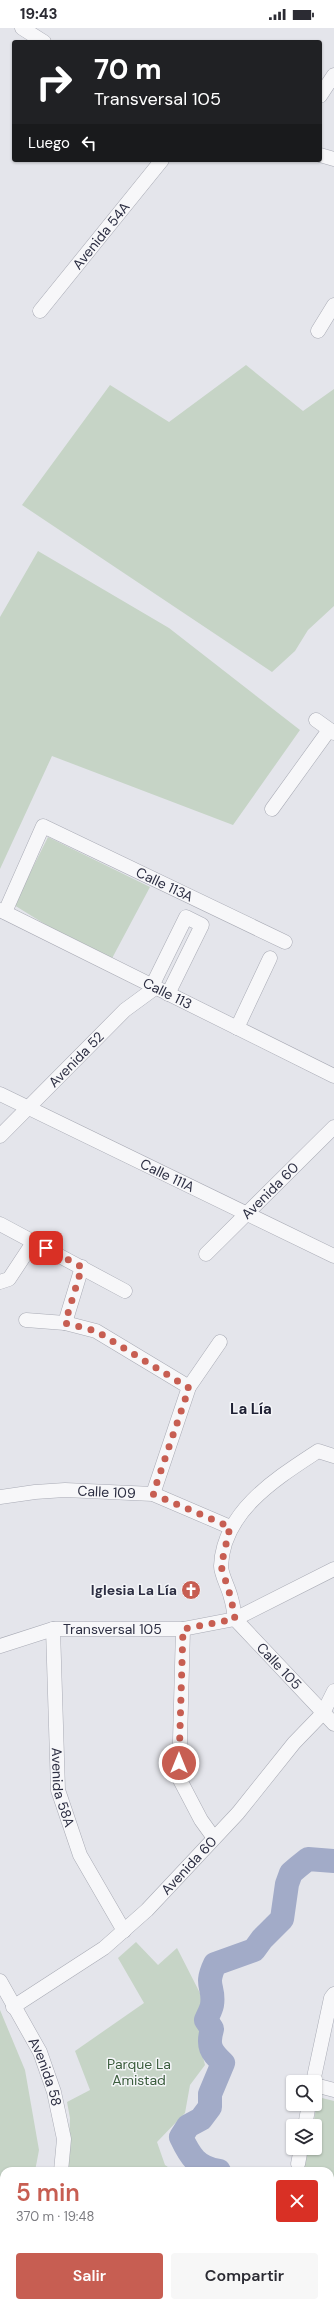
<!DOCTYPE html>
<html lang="es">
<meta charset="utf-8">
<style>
:root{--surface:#fff;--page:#f7f7f7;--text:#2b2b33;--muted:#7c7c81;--accent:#c75e52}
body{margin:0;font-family:"DM Sans",sans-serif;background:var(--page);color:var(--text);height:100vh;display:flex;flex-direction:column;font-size:15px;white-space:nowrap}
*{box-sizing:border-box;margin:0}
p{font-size:13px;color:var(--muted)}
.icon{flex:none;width:22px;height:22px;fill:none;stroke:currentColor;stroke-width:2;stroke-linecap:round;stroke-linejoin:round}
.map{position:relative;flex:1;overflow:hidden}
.panel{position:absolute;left:0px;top:2139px;width:334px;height:140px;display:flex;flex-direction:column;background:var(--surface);border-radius:12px 12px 0 0;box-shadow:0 1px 3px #0004}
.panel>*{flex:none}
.banner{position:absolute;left:12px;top:12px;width:310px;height:122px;border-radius:4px;box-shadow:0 1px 3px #0004;background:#202124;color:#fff;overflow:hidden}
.fabs{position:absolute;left:286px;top:2047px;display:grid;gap:8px}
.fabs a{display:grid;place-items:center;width:36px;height:36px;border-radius:4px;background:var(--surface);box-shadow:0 1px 3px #0004;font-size:20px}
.pin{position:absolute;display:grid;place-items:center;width:34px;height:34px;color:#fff;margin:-17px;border-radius:8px;box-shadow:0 2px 6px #0006}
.me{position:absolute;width:44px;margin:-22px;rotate:0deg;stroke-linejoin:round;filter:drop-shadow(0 0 3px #0008)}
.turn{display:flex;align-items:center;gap:14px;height:84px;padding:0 16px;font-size:18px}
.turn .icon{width:52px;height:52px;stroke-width:2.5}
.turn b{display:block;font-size:28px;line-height:34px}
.then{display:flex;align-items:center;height:38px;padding:0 16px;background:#0003;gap:8px;font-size:15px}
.round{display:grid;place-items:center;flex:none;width:42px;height:42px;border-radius:4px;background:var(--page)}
.summary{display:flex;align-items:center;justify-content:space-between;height:68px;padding:0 16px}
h1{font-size:24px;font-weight:600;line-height:30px;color:var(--accent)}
.primary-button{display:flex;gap:8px;margin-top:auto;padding:8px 16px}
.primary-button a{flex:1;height:46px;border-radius:4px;background:var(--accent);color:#fff;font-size:16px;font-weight:600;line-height:46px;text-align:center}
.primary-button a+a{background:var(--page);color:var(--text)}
.status{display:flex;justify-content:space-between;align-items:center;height:28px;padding:0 20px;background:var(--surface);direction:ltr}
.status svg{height:11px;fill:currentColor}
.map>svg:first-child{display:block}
.green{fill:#c6d4c6}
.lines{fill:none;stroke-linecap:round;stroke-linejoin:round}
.stream{stroke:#a2abc8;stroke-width:4}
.river{stroke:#a2abc8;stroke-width:24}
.street-casing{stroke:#a9abb5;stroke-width:15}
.street{stroke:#f7f7f9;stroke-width:14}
.route{stroke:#c75e52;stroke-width:7;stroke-dasharray:0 12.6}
.labels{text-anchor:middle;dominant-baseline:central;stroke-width:3;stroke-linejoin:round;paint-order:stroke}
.street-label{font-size:14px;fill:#2d2f43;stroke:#f4f5f8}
.poi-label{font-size:14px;font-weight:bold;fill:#2d2f43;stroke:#f4f5f8;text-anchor:end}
.park-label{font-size:14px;fill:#3b5d3d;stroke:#f4f5f8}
.neighbourhood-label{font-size:15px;font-weight:bold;fill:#1e2034;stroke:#f4f5f8}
</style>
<div class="status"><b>19:43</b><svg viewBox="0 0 49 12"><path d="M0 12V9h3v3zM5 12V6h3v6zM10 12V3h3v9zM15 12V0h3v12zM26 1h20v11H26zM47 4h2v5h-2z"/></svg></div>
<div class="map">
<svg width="334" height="2279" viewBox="0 0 334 2279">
<rect width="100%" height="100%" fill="#e4e5eb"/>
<path class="green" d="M246,337L303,383L334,361V578L308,602L295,623L272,644L22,477L110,357L169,394Z
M38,523L169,600L300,702L233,797L52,728L0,841V589Z
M48,809L150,859L109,936L14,877Z
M136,1914L158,1937L177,1920L203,1971L199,2013L205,2037L190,2057L185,2085L157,2114L165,2137L174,2143H68L70,2090L67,2074L90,2062L75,2023L144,1975L118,1930Z
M0,1982L25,2042L39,2122L35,2143H4V2221H0Z
M318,2069L334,2073V2161L330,2158V2143H303L308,2120H315V2098H313Z
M31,2275H226L225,2279H29Z"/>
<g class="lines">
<path class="stream" d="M111,2279L113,2275"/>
<path class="river" d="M219,2143C197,2140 190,2128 181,2109L188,2098L201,2091L210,2079V2066L223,2035C211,2024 207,2018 212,2001L206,1992C208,1987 211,1982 212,1977C215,1958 204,1959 215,1936L254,1922L262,1911L282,1891L287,1856L291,1845L298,1839L308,1831L334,1833
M330,2175L334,2178
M258,2279L259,2275"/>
<defs>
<g id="street">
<path d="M22,0L44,14"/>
<path d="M320,68L334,47"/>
<path d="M320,127L334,131"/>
<path id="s1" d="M40,283L162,132"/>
<path d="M318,303L334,277"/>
<path d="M316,692L334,705"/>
<path d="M272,781L329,702"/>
<path id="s2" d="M0,882L334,1048"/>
<path id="s3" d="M5,884L43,798L285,914"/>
<path d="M152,958L186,889L202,897L168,966"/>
<path d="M237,1000L270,930"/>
<path id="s4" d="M0,1066L334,1228"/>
<path id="s5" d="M0,1108L125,982L155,960"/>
<path d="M0,1196L125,1263"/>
<path id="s6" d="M206,1226L334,1099"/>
<path d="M0,1254L9,1251L34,1213"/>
<path d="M26,1292L65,1295L96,1303L189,1359"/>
<path d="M65,1295L82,1239"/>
<path id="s7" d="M334,1428L318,1423C277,1450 223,1483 221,1538C221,1547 229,1560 231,1570C233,1576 234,1584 235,1591L334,1696"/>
<path d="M153,1466L189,1359L220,1314"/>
<path id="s8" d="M0,1469L35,1464L65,1462L153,1466L230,1499"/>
<path id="s9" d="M53,1601L58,1762L80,1827L124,1903"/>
<path d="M183,1601L179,1750L201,1792L214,1810"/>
<path id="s10" d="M0,1618L53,1601H183L235,1591L334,1541"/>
<path id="s11" d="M0,1953L40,2024L54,2064L64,2111L61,2143"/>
<path id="s12" d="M13,1979L104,1920L147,1882L238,1785L294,1715L323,1685L334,1663"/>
<path d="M313,2054L331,1970L334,1966"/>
<path d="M315,2057L334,2062"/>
<path d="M305,2098L309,2076"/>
<path d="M298,2136L301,2120"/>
<path d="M0,2232L4,2233"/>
<path d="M17,2279L19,2275"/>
</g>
</defs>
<use href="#street" class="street-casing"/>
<use href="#street" class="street"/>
</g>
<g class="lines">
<path class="route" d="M46,1220L82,1239L65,1295L96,1303L189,1360L153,1466L230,1499L221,1538L231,1570L235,1591L183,1601L179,1735"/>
</g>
<defs>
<symbol id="church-disc" viewBox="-11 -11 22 22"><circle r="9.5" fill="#c75e52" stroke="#f4f5f8"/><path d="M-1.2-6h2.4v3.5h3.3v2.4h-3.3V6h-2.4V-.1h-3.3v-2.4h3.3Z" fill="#fff"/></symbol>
</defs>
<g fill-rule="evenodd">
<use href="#church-disc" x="180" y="1551" width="22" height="22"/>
</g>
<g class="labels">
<g class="street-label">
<text stroke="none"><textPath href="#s1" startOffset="97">Avenida 54A</textPath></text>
<text stroke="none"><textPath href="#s3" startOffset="229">Calle 113A</textPath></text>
<text stroke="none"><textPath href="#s2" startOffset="187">Calle 113</textPath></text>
<text stroke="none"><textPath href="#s5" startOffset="108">Avenida 52</textPath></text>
<text stroke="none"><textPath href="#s4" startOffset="186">Calle 111A</textPath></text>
<text stroke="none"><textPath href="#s6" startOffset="90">Avenida 60</textPath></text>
<text stroke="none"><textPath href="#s8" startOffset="107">Calle 109</textPath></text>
<text stroke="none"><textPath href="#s10" startOffset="115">Transversal 105</textPath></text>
<text stroke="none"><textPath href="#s7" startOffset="293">Calle 105</textPath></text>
<text stroke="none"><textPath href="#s9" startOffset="159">Avenida 58A</textPath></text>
<text stroke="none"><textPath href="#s12" startOffset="227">Avenida 60</textPath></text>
<text stroke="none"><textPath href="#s11" startOffset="102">Avenida 58</textPath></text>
</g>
<g class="poi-label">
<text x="177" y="1562">Iglesia La Lía</text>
</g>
<g class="park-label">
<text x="139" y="2036">Parque La<tspan x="139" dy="16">Amistad</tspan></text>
</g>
<g class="neighbourhood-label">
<text x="251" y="1381">La Lía</text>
</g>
</g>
</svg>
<div class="fabs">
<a><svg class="icon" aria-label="search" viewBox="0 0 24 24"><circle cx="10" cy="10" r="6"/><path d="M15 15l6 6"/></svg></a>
<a><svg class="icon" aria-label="layers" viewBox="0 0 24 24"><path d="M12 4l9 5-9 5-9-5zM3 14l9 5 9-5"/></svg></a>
</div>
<div class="pin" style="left:46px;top:1220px;background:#d93025"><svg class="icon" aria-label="arrive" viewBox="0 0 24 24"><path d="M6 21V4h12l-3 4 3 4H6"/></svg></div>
<svg class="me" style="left:179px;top:1735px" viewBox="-20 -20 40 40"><circle r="17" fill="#c75e52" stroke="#fff" stroke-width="3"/><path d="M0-11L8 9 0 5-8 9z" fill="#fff"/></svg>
<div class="banner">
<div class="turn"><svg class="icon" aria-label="right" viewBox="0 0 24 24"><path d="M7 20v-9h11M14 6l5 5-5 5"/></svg><div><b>70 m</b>Transversal 105</div></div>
<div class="then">Luego<svg class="icon" aria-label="left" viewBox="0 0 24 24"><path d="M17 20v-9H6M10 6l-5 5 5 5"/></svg></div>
</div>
<section class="panel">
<div class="summary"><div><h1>5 min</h1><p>370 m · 19:48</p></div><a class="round" style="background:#d93025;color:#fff"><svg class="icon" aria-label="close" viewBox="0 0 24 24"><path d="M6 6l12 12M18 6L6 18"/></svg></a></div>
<div class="primary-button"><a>Salir</a><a>Compartir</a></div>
</section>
</div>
